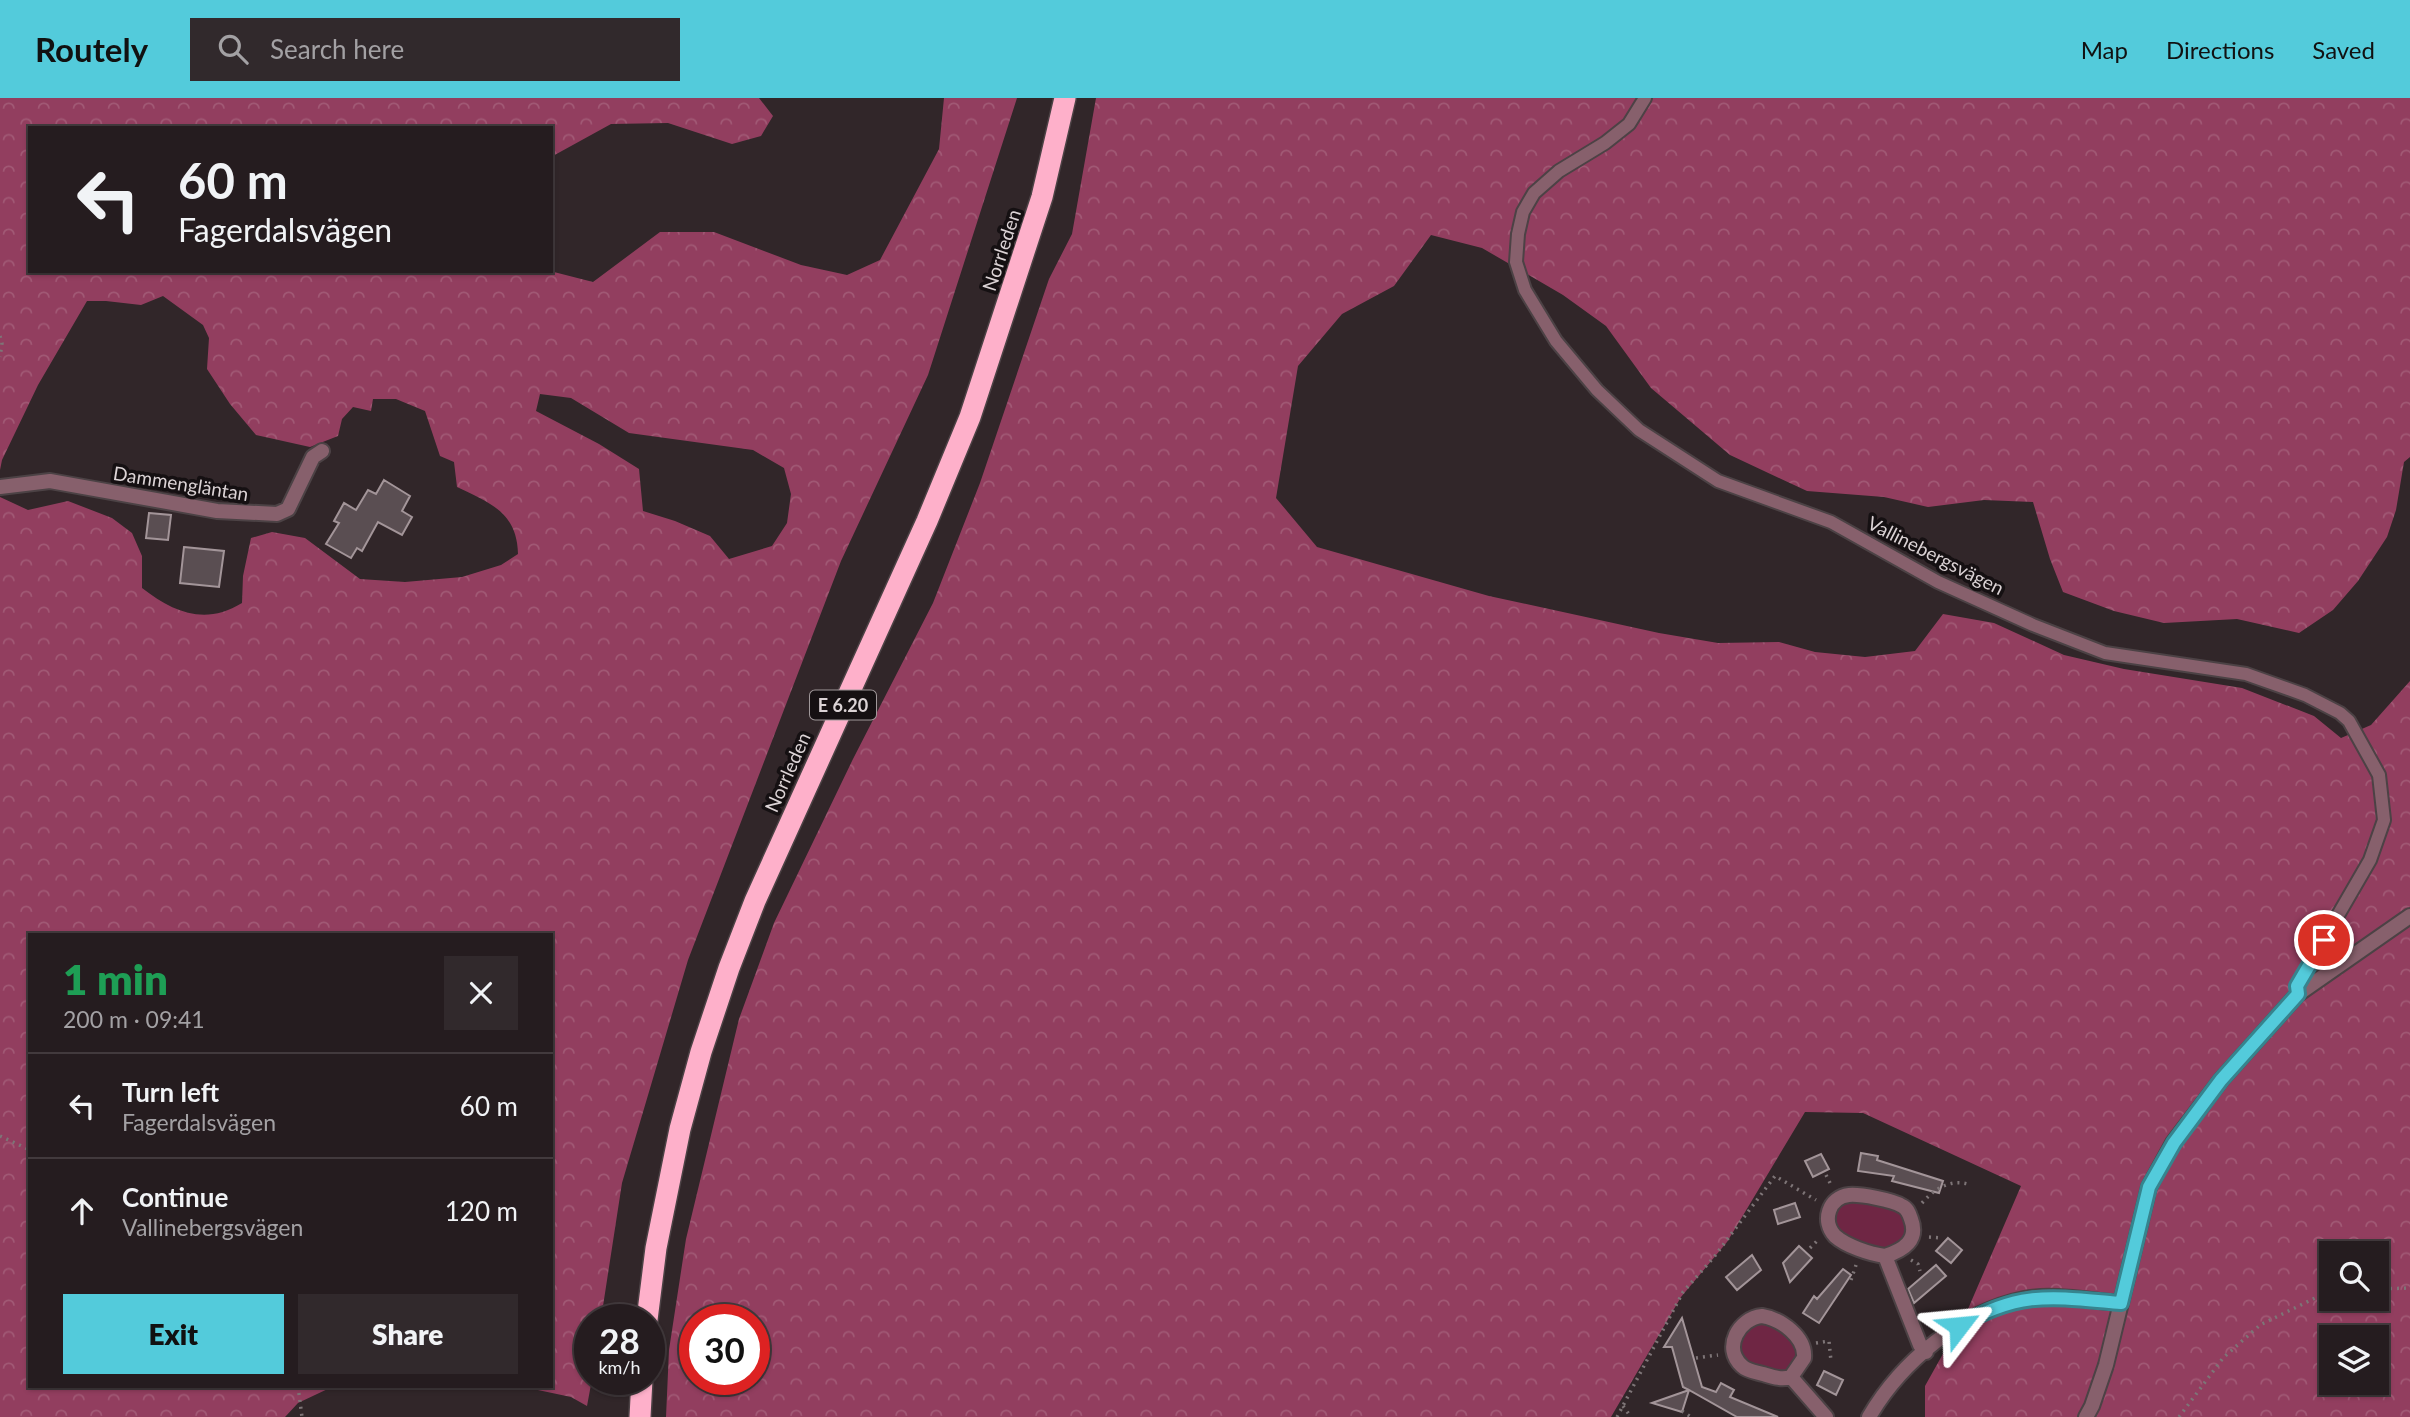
<!DOCTYPE html>
<meta charset="utf-8">
<style>
:root{--surface:#251c1f;--page:#31292c;--text:#f1f3f6;--muted:#a3a1a4;--line:#423a3d;--accent:#53cbdb}
body{margin:0;font-family:Lato,sans-serif;background:var(--page);color:var(--text);height:100vh;display:flex;flex-direction:column;font-size:26px;white-space:nowrap}
*{box-sizing:border-box;margin:0}
p{font-size:23px;color:var(--muted)}
.icon{flex:none;width:38px;height:38px;fill:none;stroke:currentColor;stroke-width:2;stroke-linecap:round;stroke-linejoin:round}
.map{position:relative;flex:1;overflow:hidden}
.sheet{position:absolute;left:28px;top:835px;width:525px;height:455px;display:flex;flex-direction:column;background:var(--surface);border-radius:0px;box-shadow:0 2px 5px #0004,0 0 0 2px var(--line)}
.sheet>*{flex:none}
.banner{position:absolute;left:28px;top:28px;width:525px;height:147px;border-radius:0px;box-shadow:0 2px 5px #0004,0 0 0 2px var(--line);background:#251c1f;color:var(--text);overflow:hidden}
.fabs{position:absolute;left:2319px;top:1143px;display:grid;gap:14px}
.fabs a{display:grid;place-items:center;width:70px;height:70px;border-radius:0px;background:var(--surface);box-shadow:0 2px 5px #0004,0 0 0 2px var(--line);font-size:35px}
.speed{position:absolute;left:574px;top:1206px;display:flex;gap:14px;font-size:35px;font-weight:700;text-align:center}
.speed>*{display:grid;place-content:center;width:91px;height:91px;border-radius:50%;background:var(--surface);box-shadow:0 2px 5px #0004,0 0 0 2px var(--line);line-height:1}
.speed small{font-size:18px;font-weight:400}
.speed .limit{border:10px solid #d22;background:#fff;color:#111}
.pin{position:absolute;display:grid;place-items:center;width:60px;height:60px;color:#fff;margin:-30px;border:4px solid #fff;border-radius:50%;box-shadow:0 2px 7px #0007}
.me{position:absolute;width:77px;margin:-38px;rotate:61deg;stroke-linejoin:round;filter:drop-shadow(0 0 5px #0008)}
.turn{display:flex;align-items:center;gap:24px;height:147px;padding:0 35px;font-size:32px}
.turn .icon{width:91px;height:91px;stroke-width:2.5}
.turn b{display:block;font-size:49px;line-height:60px}
.round{display:grid;place-items:center;flex:none;width:74px;height:74px;border-radius:0px;background:var(--page)}
.head{display:flex;align-items:center;justify-content:space-between;height:119px;padding:0 35px}
h1{font-size:42px;font-weight:800;line-height:52px;color:#1e9e55}
.cta{display:flex;gap:14px;margin-top:auto;padding:14px 35px}
.cta a{flex:1;height:80px;border-radius:0px;background:var(--accent);color:#111;font-size:28px;font-weight:800;line-height:80px;text-align:center}
.cta a+a{background:var(--page);color:var(--text)}
ul{padding:0;list-style:none}
li{display:flex;align-items:center;gap:21px;height:105px;padding:0 35px;border-top:2px solid var(--line)}
li div{flex:1}
li b{display:block;font-size:26px}
li em{font-style:normal}
header{display:flex;align-items:center;gap:42px;box-sizing:border-box;height:98px;padding:0 35px;background:var(--accent);color:#111}
header strong{font-size:33px}
nav{display:flex;gap:38px;margin-inline-start:auto;font-size:24px}
.search{width:490px;height:63px;background:var(--page);display:flex;align-items:center;gap:18px;box-sizing:border-box;padding:0 24px;border-radius:0px;color:var(--muted);font-size:26px}
.map>svg:first-child{display:block}
.green{fill:#6f2644}
.forest{fill:url(#forest-crowns);fill-rule:evenodd}
.building{fill:#5a4e52;stroke:#a39599;stroke-width:2}
.lines{fill:none;stroke-linecap:round;stroke-linejoin:round}
.lane-casing{stroke:#4c4245;stroke-width:16}
.street-casing{stroke:#4c4245;stroke-width:18}
.highway-casing{stroke:#4c4245;stroke-width:24}
.path{stroke:#7e7577;stroke-width:3.5;stroke-dasharray:2 5;stroke-linecap:butt}
.lane{stroke:#87606c;stroke-width:12}
.street{stroke:#87606c;stroke-width:14}
.highway{stroke:#feb0ca;stroke-width:21}
.route-casing{stroke:#36848e;stroke-width:18}
.route{stroke:#53cbdb;stroke-width:12}
.labels{text-anchor:middle;dominant-baseline:central;stroke-width:7;stroke-linejoin:round;paint-order:stroke}
.shield{fill:#151012;stroke:#a0989a;stroke-width:2}
.shield-label{font-size:18px;font-weight:bold;fill:#dbd3d5}
.street-label{font-size:19px;fill:#dbd3d5;stroke:#151012}
</style>
<header>
<strong>Routely</strong>
<div class="search"><svg class="icon" aria-label="search" viewBox="0 0 24 24"><circle cx="10" cy="10" r="6"/><path d="M15 15l6 6"/></svg>Search here</div>
<nav><a>Map</a><a>Directions</a><a>Saved</a></nav>
</header>
<div class="map">
<svg width="2410" height="1319" viewBox="0 0 2410 1319">
<defs>
<pattern id="forest-crowns" width="20" height="18" patternUnits="userSpaceOnUse" patternTransform="scale(1.75)"><rect width="20" height="18" fill="#923e5f"/><path d="M2 6a3 3 0 1 1 6 0M12 15a3 3 0 1 1 6 0" fill="none" stroke="#a15975"/></pattern>
</defs>
<rect width="100%" height="100%" fill="#312629"/>
<path class="green" d="M1850,1103L1899,1110L1909,1131L1902,1143L1880,1153L1844,1140L1832,1123L1835,1109Z
M1755,1222L1779,1228L1800,1252L1790,1274C1764,1272 1742,1276 1736,1246Z"/>
<path class="forest" d="M0,0H759L773,18L761,38L732,46L668,25L611,26L551,59V30H30V173H550L593,184L660,134H714L801,167L847,177L880,162L939,51L944,0H1017L928,277L841,463L688,862L622,1085L601,1221L590,1222V1281H592L587,1308L571,1299L519,1288H551V836H30V1288H334L298,1305L285,1319H0V399L28,412L68,403L112,420L132,435L142,458V490C173,514 205,528 242,505L243,478L251,440L272,434L305,440L360,481L405,484L462,479L501,467L518,456C517,414 490,405 457,389L454,364L440,358L425,313L396,301H373L371,313L353,309L342,321L338,338L310,349L256,337L230,306L207,271L209,240L203,227L163,198L141,207L106,203H87L38,287L2,362L0,372ZM540,296L571,300L629,335L753,352L784,370L791,396L787,425L772,448L729,461L710,438L675,423L643,413L639,371L599,346L536,313Z
M1096,0H2410V359L2404,364L2396,412L2387,439L2358,483L2333,512L2299,535L2237,521L2164,525L2114,513L2063,494L2050,461L2033,404L1984,402L1928,409L1884,399L1807,393L1730,357L1651,290L1606,228L1563,197L1482,150L1431,137L1394,188L1342,216L1298,268L1276,400L1317,449L1489,498L1659,535L1718,545L1779,544L1815,554L1865,559L1915,553L1943,516L1994,525L2064,557L2124,571L2242,590L2314,618L2341,640L2371,627L2410,583V1319H1925V1288L1968,1211L2021,1088L1863,1015L1805,1014L1727,1144L1681,1199L1611,1319H666L669,1252L686,1141L739,921L774,825L853,661L933,505L980,385L1049,181L1072,136ZM2331,1155H2376V1200H2331ZM695,1222H754V1281H695ZM2331,1239H2376V1284H2331Z"/>
<path class="building" d="M384,382L410,398L402,413L412,419L402,437L378,424L362,453L357,450L351,460L326,446L339,425L334,423L344,405L356,412L368,392L376,396Z
M149,415L171,417L168,442L146,440Z
M184,449L224,453L219,489L180,485Z
M1861,1055L1878,1058L1877,1062L1943,1083L1939,1095L1892,1083L1894,1078L1858,1073Z
M1821,1056L1829,1071L1813,1079L1805,1063Z
M1795,1105L1800,1119L1778,1126L1774,1112Z
M1948,1140L1962,1152L1951,1165L1936,1153Z
M1799,1148L1812,1160L1790,1184L1783,1165Z
M1752,1157L1761,1172L1737,1192L1726,1179Z
M1936,1167L1946,1178L1914,1205L1908,1191Z
M1843,1171L1851,1177L1819,1225L1803,1215L1814,1198L1817,1201Z
M1682,1220L1702,1289L1716,1294L1721,1285L1734,1292L1730,1299L1778,1319H1737L1689,1292L1682,1314L1652,1305L1689,1292L1683,1289L1672,1249H1664Z
M1824,1273L1843,1282L1836,1297L1817,1287Z"/>
<g class="lines">
<defs>
<path id="lane" d="M1645,0L1629,26L1605,45L1559,73L1534,95L1523,114L1518,136L1516,164L1525,192L1556,243L1597,292L1639,332L1718,383L1831,424L1938,484L2033,527L2105,555L2246,576L2305,597L2340,615L2349,623L2379,677L2384,722L2370,762L2297,888L2298,896"/>
<path id="street" d="M0,389L50,383L217,413L277,416L288,411L313,359L322,353
M1885,1158C1904,1152 1919,1142 1911,1121C1909,1115 1907,1110 1902,1108C1893,1102 1860,1096 1849,1097C1829,1099 1821,1123 1835,1138C1846,1148 1870,1156 1885,1158L1920,1247L1926,1254
M1762,1218C1781,1221 1806,1239 1804,1260L1791,1279C1781,1282 1773,1279 1763,1276C1756,1274 1747,1273 1742,1268C1722,1250 1739,1220 1762,1218Z
M1791,1279L1826,1319
M1869,1319C1901,1264 1961,1214 2024,1201C2054,1195 2090,1203 2121,1205
M2086,1319L2092,1308L2106,1267L2149,1089L2173,1045L2221,982L2298,896L2410,818"/>
<path id="highway" d="M647,1222L656,1150L680,1031L701,954L729,870L755,803L927,423L970,319L1042,99L1065,0
M640,1319L642,1281"/>
</defs>
<use href="#lane" class="lane-casing"/>
<use href="#street" class="street-casing"/>
<use href="#highway" class="highway-casing"/>
<path class="path" d="M0,238L2,245L0,259
M0,1038L30,1052
M1826,1077L1831,1087
M1922,1105C1934,1091 1950,1081 1968,1086
M1929,1139L1941,1140
M1810,1150L1819,1141
M1911,1162L1918,1166L1920,1173
M1851,1182L1856,1167
M2376,1191L2410,1190
M1816,1245L1829,1243L1831,1263
M1696,1260L1718,1257
M298,1288L302,1319
M1623,1308L1631,1319
M1682,1313L1691,1319
M1617,1319L1683,1194L1714,1159L1775,1078L1816,1102
M2179,1319L2223,1260L2260,1227L2315,1200L2331,1198"/>
<use href="#lane" class="lane"/>
<use href="#street" class="street"/>
<use href="#highway" class="highway"/>
</g>
<g class="lines">
<defs>
<path id="route" d="M1959,1228C2020,1192 2053,1199 2121,1205L2149,1089L2174,1045L2221,982L2298,896L2297,888L2324,842"/>
</defs>
<use href="#route" class="route-casing"/>
<use href="#route" class="route"/>
</g>
<g class="labels">
<rect class="shield" x="810" y="592.5" width="66" height="29" rx="5"/>
<g class="shield-label">
<text x="843" y="607">E 6.20</text>
</g>
<g class="street-label">
<text transform="translate(1001 152) rotate(-72)">Norrleden</text>
<text transform="translate(181 385) rotate(9)">Dammengläntan</text>
<text transform="translate(1936 457) rotate(27)">Vallinebergsvägen</text>
<text transform="translate(787 674) rotate(-66)">Norrleden</text>
</g>
</g>
</svg>
<div class="fabs">
<a><svg class="icon" aria-label="search" viewBox="0 0 24 24"><circle cx="10" cy="10" r="6"/><path d="M15 15l6 6"/></svg></a>
<a><svg class="icon" aria-label="layers" viewBox="0 0 24 24"><path d="M12 4l9 5-9 5-9-5zM3 14l9 5 9-5"/></svg></a>
</div>
<div class="speed"><div>28<small>km/h</small></div><div class="limit">30</div></div>
<div class="pin" style="left:2324px;top:842px;background:#d93025"><svg class="icon" aria-label="arrive" viewBox="0 0 24 24"><path d="M6 21V4h12l-3 4 3 4H6"/></svg></div>
<svg class="me" style="left:1959px;top:1228px" viewBox="-20 -20 40 40"><path d="M0-17L14 15 0 8-14 15z" fill="#53cbdb" stroke="#fff" stroke-width="4"/></svg>
<div class="banner">
<div class="turn"><svg class="icon" aria-label="left" viewBox="0 0 24 24"><path d="M17 20v-9H6M10 6l-5 5 5 5"/></svg><div><b>60 m</b>Fagerdalsvägen</div></div>
</div>
<section class="sheet">
<div class="head"><div><h1>1 min</h1><p>200 m · 09:41</p></div><a class="round"><svg class="icon" aria-label="close" viewBox="0 0 24 24"><path d="M6 6l12 12M18 6L6 18"/></svg></a></div>
<ul>
<li><svg class="icon" aria-label="left" viewBox="0 0 24 24"><path d="M17 20v-9H6M10 6l-5 5 5 5"/></svg><div><b>Turn left</b><p>Fagerdalsvägen</p></div><em>60 m</em></li>
<li><svg class="icon" aria-label="ahead" viewBox="0 0 24 24"><path d="M12 20V5M6 11l6-6 6 6"/></svg><div><b>Continue</b><p>Vallinebergsvägen</p></div><em>120 m</em></li>
</ul>
<div class="cta"><a>Exit</a><a>Share</a></div>
</section>
</div>
